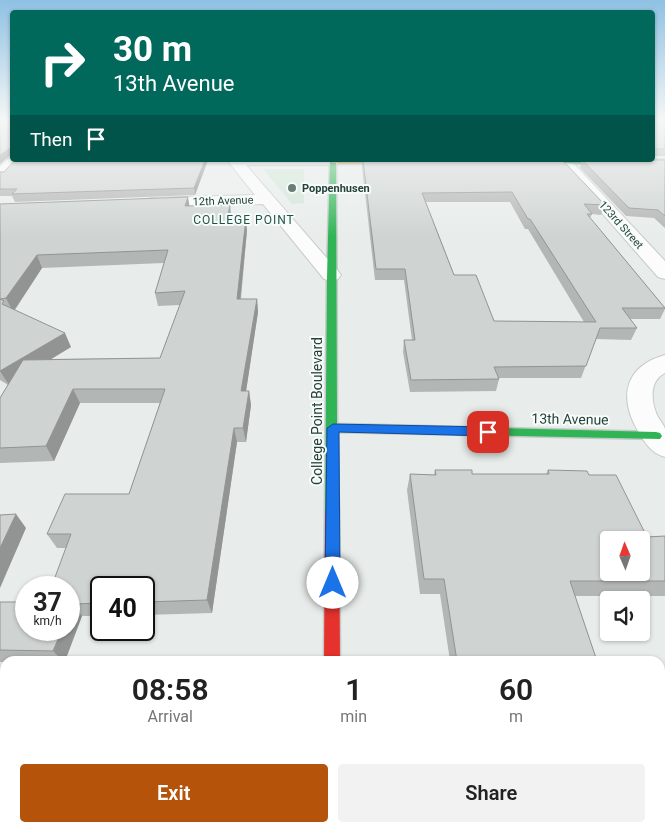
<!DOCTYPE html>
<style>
:root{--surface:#fff;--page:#f2f2f2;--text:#222;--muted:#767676;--accent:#b45309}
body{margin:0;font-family:Roboto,sans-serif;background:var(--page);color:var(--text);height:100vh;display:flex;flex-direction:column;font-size:19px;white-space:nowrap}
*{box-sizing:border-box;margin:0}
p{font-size:16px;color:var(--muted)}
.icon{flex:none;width:28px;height:28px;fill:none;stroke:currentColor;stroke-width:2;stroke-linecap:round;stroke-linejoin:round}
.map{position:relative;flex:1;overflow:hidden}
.panel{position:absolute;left:0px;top:656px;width:665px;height:176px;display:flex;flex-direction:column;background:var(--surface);border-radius:15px 15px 0 0;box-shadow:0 1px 4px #0004}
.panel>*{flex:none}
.banner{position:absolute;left:10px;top:10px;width:645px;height:152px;border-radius:5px;box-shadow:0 1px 4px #0004;background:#00695c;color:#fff;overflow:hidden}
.needle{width:32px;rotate:358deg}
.fabs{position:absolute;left:600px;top:531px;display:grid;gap:10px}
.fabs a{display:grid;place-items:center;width:50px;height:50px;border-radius:5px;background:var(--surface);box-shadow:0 1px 4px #0004;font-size:25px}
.speed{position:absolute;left:15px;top:576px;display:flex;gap:10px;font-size:25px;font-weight:700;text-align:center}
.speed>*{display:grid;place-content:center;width:65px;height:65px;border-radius:50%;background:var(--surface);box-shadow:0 1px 4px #0004;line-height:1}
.speed small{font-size:12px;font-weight:400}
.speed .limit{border:2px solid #111;border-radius:8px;background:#fff;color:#111}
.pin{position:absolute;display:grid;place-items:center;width:42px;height:42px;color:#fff;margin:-21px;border-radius:10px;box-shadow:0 2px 8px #0006}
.me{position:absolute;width:55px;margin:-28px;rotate:0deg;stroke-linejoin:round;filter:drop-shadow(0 0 4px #0008)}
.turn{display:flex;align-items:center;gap:18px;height:105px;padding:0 20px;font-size:22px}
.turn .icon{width:65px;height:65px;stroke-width:2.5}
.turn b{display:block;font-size:35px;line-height:42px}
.then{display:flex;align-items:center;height:48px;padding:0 20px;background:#0003;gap:10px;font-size:19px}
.eta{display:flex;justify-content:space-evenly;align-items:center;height:85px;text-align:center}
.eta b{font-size:30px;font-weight:600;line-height:35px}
.action{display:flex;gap:10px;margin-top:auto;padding:10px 20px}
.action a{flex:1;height:58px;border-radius:5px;background:var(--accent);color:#fff;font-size:20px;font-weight:600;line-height:58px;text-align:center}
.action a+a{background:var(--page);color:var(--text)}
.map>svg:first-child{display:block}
.green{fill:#d1e6d8}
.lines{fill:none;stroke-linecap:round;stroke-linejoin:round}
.street-casing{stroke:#c5cac8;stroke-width:2}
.fast-casing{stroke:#c3cbc8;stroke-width:3}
.slow-casing{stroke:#c3cbc8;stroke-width:3}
.jam-casing{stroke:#c3cbc8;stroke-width:3}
.path{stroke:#c3ccca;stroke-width:5;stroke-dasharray:4 6;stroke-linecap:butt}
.street{fill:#fcfcfc;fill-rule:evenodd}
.fast{fill:#30b455;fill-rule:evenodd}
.slow{fill:#ff9f0a;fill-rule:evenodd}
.jam{fill:#e5322d;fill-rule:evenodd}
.wall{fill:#b2b6b5;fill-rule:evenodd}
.shaded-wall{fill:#919493}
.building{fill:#cfd4d2;stroke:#919493;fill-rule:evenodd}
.route{fill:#1a73e8;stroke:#114b97}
.poi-dot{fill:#697e78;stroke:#f7fbf9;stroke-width:2}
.labels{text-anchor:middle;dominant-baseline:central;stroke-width:4;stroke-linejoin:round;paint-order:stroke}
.far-poi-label{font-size:11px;font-weight:bold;fill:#24423a;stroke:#f7fbf9;text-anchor:start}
.far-street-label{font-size:11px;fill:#24423a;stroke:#f7fbf9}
.far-neighbourhood-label{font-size:12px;letter-spacing:1px;fill:#1f5548;stroke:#f7fbf9}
.street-label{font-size:14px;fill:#24423a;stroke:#f7fbf9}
</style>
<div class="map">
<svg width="665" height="832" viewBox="0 0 665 832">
<rect width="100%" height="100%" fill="#e8edeb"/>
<path class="green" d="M263,169H304V203L292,204Z"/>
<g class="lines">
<defs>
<path id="street" d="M12,156V160H21L5,177L0,178V166Z
M227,160H339L338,164L333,165H246L338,271L341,275L338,279L331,281L324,279L263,204L151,208L145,206L143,203L145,200L151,198L255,195Z
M547,160H565L575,165L665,261V279L658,277L565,171Z
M665,355V373C649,381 651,401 657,415C659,420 664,424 665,429C665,437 665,448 665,457C651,453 645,443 638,431C618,397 625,366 665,355Z"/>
<path id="fast" d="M330,160H336L337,424L656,432L660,433L662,436L660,439L337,432L339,512L337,516L332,518L327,516L325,512L327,278Z
M527,160H665V164L525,163Z
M322,828H342V832H322Z"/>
<path id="slow" d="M331,160H401L402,161L399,163H333Z"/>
<path id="jam" d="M332,506L337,508L339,512L340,661H324L325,512L327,508Z"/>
</defs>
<use href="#street" class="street-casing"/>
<use href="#fast" class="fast-casing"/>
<use href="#slow" class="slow-casing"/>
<use href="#jam" class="jam-casing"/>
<path class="path" d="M247,832L257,831"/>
<use href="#street" class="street"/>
<use href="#fast" class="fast"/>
<use href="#slow" class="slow"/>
<use href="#jam" class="jam"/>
</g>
<path class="wall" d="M652,121H665V156H652Z
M208,160L195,195L15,202L12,196H0V172Z
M362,160L605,205L601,215L592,214L590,218L665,308V309L660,319H630L637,328L631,340L596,339L581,378H499V379L496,391L410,392L403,352L404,340H412L404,280H375L362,167ZM426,202H510L525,229H528L584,322L494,321L454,275Z
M582,160H665V228L654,218L626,216L580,168Z
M0,204L190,206L230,205L231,218L247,230L241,299H257L258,312L246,391H249L251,405L246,442H237L212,613L144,615V588H101V616H82L65,661L0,662V602L69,630L66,548H57L47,534L129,494L160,403H80L54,461L0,463V398L8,385L0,380ZM164,263L155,293L158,306L180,305L160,358L50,359L71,347L15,310L42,268Z
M435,470L472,474H546L548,470L589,475L647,537L665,536V596H575L597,661H450L440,594H420L407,490L410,474L434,475Z
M660,742H665V815H660Z
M429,828H636L637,832H449V831L429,830Z"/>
<path class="shaded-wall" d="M10,148L12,154L0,164V155Z
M205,160H208L195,195L194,188Z
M188,197L190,209L185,206Z
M230,205L231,217L228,231L227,219Z
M246,218L247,230L239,312L237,299Z
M37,255L42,268L13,312L6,298Z
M257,299L258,312L244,405L241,391Z
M65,333L71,347L9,385L0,371Z
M73,389L80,403L54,461L46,446Z
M249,391L251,405L246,442L243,428Z
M234,428L237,442L212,613L207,600Z
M16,514L26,528L0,588V548Z
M72,604L82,616L65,661H63L53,651L62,630H69V612Z
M18,828H44L43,832H17Z"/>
<path class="building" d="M0,121H12V152H11L10,148L0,155Z
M652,121H665V149H655L652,151Z
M15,160H205L194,188L12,194L17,189H0V172H4Z
M363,160H560L566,164L605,205L584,204L592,214H587L665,308H622L637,328H600L586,366L494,367L499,379L411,380L404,340H415L405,269H376ZM512,192L528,219H530L596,322L494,321L476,275H454L422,193Z
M582,160H665V216L658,210L629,208Z
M188,197L185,206L230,205L227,219L246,218L237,299H257L241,391H249L243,428H234L207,600L144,602V588H101V603L72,604L69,612V588H51L71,534H47L65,494H129L165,389H73L46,446L0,448V398L23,360L160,358L185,291L155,293L168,250L37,255L6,298L0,299V204Z
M0,299L4,301L2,304L65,333L0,371Z
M435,470H472V474H549L548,470L587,471L589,475H616L647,537L665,536V581H570L597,661H457L444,579H424L410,474L436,475ZM609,540H641V572H609Z
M16,514L0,548V515Z
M0,602H26V630H62L53,651L0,650Z
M660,742H665V806H660Z
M5,744V828H18L17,832H0V746H4Z
M456,828H636L637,832H457Z"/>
<linearGradient id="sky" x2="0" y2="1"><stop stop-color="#8fc1e3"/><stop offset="0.51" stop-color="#f5f7f6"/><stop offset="1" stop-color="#f5f7f6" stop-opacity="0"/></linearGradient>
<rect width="665" height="237" fill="url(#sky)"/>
<path class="route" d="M333,424L488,427L494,432L488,436L339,432L340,583L338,588L333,590L327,588L325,583L327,428Z"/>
<circle class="poi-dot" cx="292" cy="188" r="5"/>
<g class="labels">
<g class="far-poi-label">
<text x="302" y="188">Poppenhusen</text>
</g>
<g class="far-street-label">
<text transform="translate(223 201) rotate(-2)">12th Avenue</text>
<text transform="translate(621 225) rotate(48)">123rd Street</text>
</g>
<g class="far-neighbourhood-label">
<text x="244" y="220">COLLEGE POINT</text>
</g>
<g class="street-label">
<text transform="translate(317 411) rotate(-90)">College Point Boulevard</text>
<text transform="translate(570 419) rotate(1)">13th Avenue</text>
</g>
</g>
</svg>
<div class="fabs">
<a><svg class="needle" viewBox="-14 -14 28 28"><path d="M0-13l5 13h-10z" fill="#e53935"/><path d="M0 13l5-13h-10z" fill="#767676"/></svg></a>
<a><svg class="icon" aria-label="sound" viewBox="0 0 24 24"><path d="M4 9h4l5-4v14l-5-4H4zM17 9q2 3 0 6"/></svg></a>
</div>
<div class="speed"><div>37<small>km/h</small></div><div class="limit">40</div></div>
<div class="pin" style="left:488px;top:432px;background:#d93025"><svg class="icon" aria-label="arrive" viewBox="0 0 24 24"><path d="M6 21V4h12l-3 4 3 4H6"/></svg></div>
<svg class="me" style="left:333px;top:583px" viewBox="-20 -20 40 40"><circle r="19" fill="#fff"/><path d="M0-13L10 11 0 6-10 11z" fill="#1a73e8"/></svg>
<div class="banner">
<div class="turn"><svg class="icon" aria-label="right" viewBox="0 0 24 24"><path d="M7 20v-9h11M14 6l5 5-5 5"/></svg><div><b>30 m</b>13th Avenue</div></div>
<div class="then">Then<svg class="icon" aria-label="arrive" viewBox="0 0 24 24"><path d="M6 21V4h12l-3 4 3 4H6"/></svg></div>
</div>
<section class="panel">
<div class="eta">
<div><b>08:58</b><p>Arrival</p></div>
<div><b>1</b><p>min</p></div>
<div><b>60</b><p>m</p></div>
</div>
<div class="action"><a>Exit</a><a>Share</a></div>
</section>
</div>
